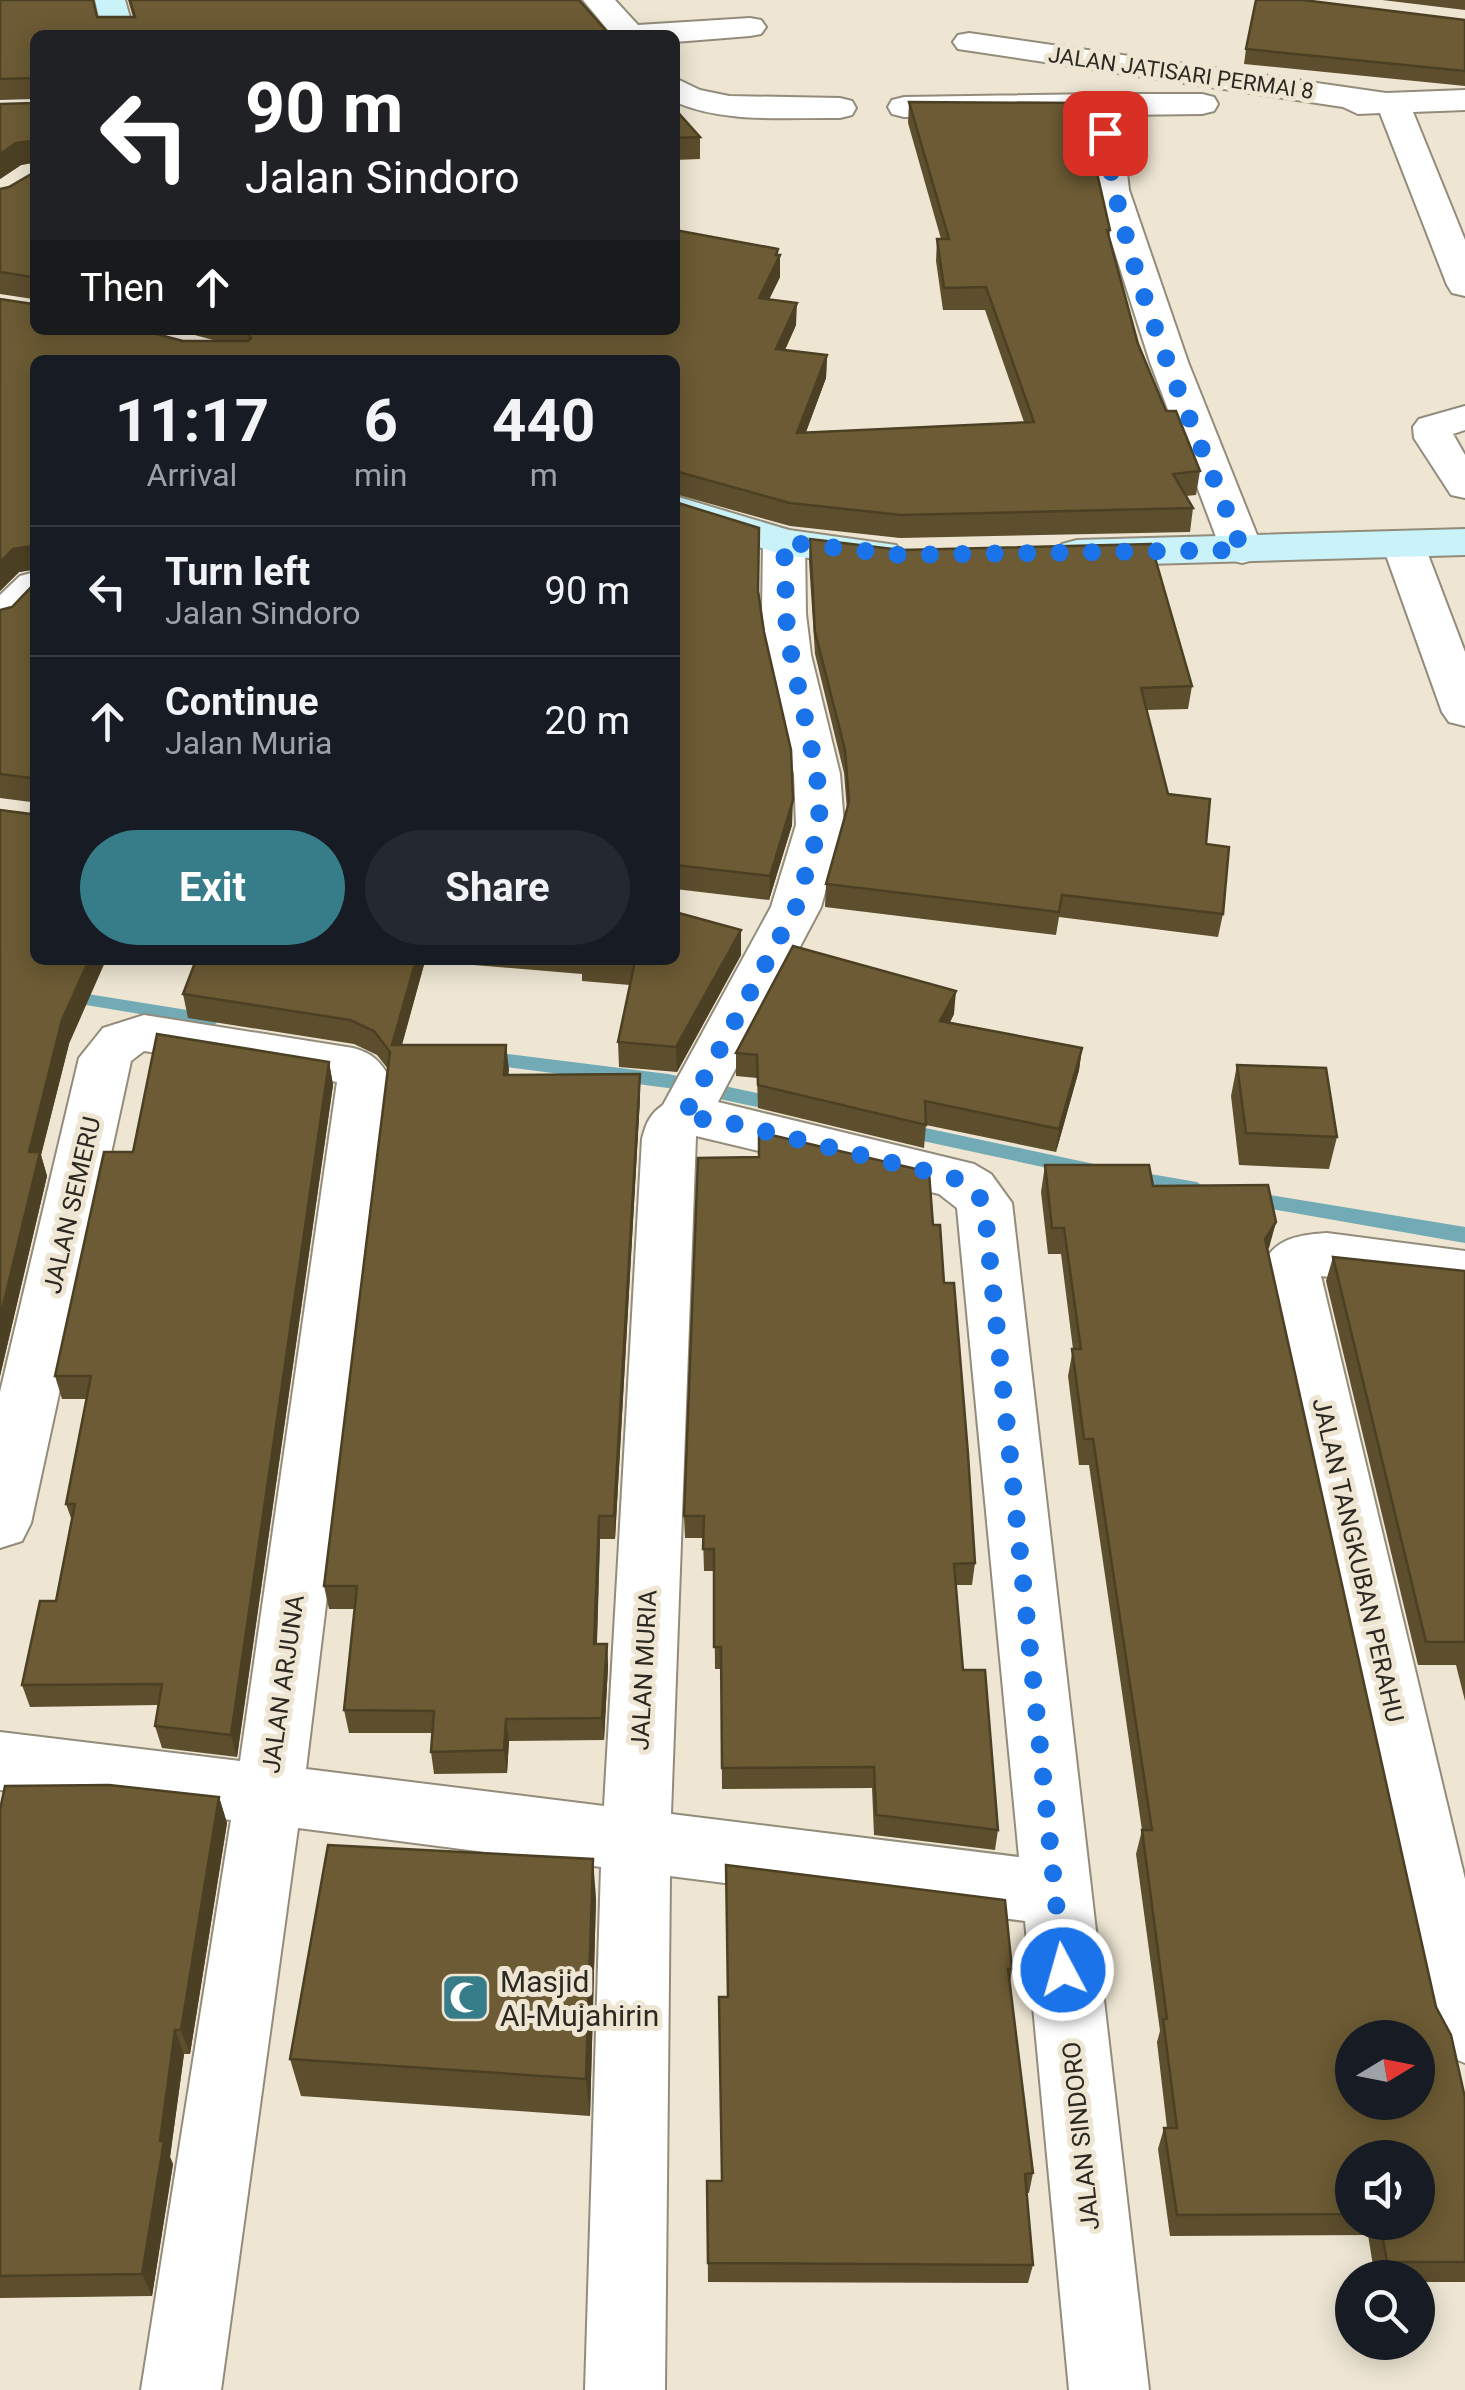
<!DOCTYPE html>
<style>
:root{--surface:#171b24;--page:#242831;--text:#f1f3f6;--muted:#9ea1a6;--line:#363941;--accent:#377d89}
body{margin:0;font-family:Roboto,sans-serif;background:var(--page);color:var(--text);height:100vh;display:flex;flex-direction:column;font-size:38px;white-space:nowrap}
*{box-sizing:border-box;margin:0}
p{font-size:32px;color:var(--muted)}
.icon{flex:none;width:55px;height:55px;fill:none;stroke:currentColor;stroke-width:2;stroke-linecap:round;stroke-linejoin:round}
.map{position:relative;flex:1;overflow:hidden}
.drawer{position:absolute;left:30px;top:355px;width:650px;height:610px;display:flex;flex-direction:column;background:var(--surface);border-radius:15px;box-shadow:0 5px 25px #0003}
.drawer>*{flex:none}
.banner{position:absolute;left:30px;top:30px;width:650px;height:305px;border-radius:15px;box-shadow:0 5px 25px #0003;background:#202124;color:#fff;overflow:hidden}
.needle{width:65px;rotate:80deg}
.buttons{position:absolute;left:1335px;top:2020px;display:grid;gap:20px}
.buttons a{display:grid;place-items:center;width:100px;height:100px;border-radius:50%;background:var(--surface);box-shadow:0 5px 25px #0003;font-size:50px}
.pin{position:absolute;display:grid;place-items:center;width:85px;height:85px;color:#fff;margin:-42px;border-radius:20px;box-shadow:0 5px 15px #0006}
.me{position:absolute;width:110px;margin:-55px;rotate:354deg;stroke-linejoin:round;filter:drop-shadow(0 0 8px #0008)}
.turn{display:flex;align-items:center;gap:35px;height:210px;padding:0 50px;font-size:45px}
.turn .icon{width:130px;height:130px;stroke-width:2.5}
.turn b{display:block;font-size:70px;line-height:85px}
.then{display:flex;align-items:center;height:95px;padding:0 50px;background:#0003;gap:20px;font-size:38px}
.eta{display:flex;justify-content:space-evenly;align-items:center;height:170px;text-align:center}
.eta b{font-size:60px;font-weight:700;line-height:70px}
.cta{display:flex;gap:20px;margin-top:auto;padding:20px 50px}
.cta a{flex:1;height:115px;border-radius:60px;background:var(--accent);color:#fff;font-size:40px;font-weight:700;line-height:115px;text-align:center}
.cta a+a{background:var(--page);color:var(--text)}
ul{padding:0;list-style:none}
li{display:flex;align-items:center;gap:30px;height:130px;padding:0 50px;border-top:2px solid var(--line)}
li div{flex:1}
li b{display:block;font-size:38px}
li em{font-style:normal}
.map>svg:first-child{display:block}
.lines{fill:none;stroke-linecap:round;stroke-linejoin:round}
.stream{fill:#72aab5;fill-rule:evenodd}
.street-casing{stroke:#938c7a;stroke-width:4}
.secondary-casing{stroke:#938c7a;stroke-width:4}
.street{fill:#fff;fill-rule:evenodd}
.secondary{fill:#caf2f9;fill-rule:evenodd}
.wall{fill:#5d4e2d;fill-rule:evenodd}
.shaded-wall{fill:#4c4024}
.building{fill:#6c5b34;stroke:#4c4024;stroke-width:2.5;fill-rule:evenodd}
.route{stroke:#1a73e8;stroke-width:18;stroke-dasharray:0 32.4}
.labels{text-anchor:middle;dominant-baseline:central;stroke-width:10;stroke-linejoin:round;paint-order:stroke}
.far-street-label{font-size:22px;fill:#2c2922;stroke:#eee6d3}
.street-label{font-size:25px;fill:#2c2922;stroke:#eee6d3}
.near-poi-label{font-size:30px;fill:#2c2922;stroke:#eee6d3;text-anchor:start}
</style>
<div class="map">
<svg width="1465" height="2390" viewBox="0 0 1465 2390">
<rect width="100%" height="100%" fill="#eee6d3"/>
<g class="lines">
<path class="stream" d="M63,990L212,1014L221,1020L212,1026L56,1000L54,996Z
M483,1051L668,1074L780,1098L790,1105L780,1112L668,1088L476,1063L474,1058L476,1053Z
M902,1123L1094,1164L1104,1171L1094,1178L895,1135L892,1130Z
M1127,1170L1197,1182L1207,1189L1197,1196L1120,1182L1117,1177L1120,1172Z
M1245,1191L1465,1227V1243L1238,1203L1235,1198L1238,1193Z"/>
<defs>
<path id="street" d="M583,0H615L638,25L750,18L761,20L766,27L761,34L750,36L675,42V35H612Z
M969,33L1386,93L1465,90V110L1413,112L1465,240V296L1452,293L1447,285L1380,113L1358,114L1343,107L958,49L953,42L958,35Z
M675,78L700,90L729,96L840,98L852,101L856,108L852,115L840,118C785,117 727,124 675,102Z
M1102,94H1202L1214,97L1218,104L1214,111L1202,114L1120,115L1129,190L1188,362L1263,550L1257,559L1242,563L1227,559L1221,550L1150,362L1095,190L1087,115L904,117L892,114L888,107L892,100L904,97Z
M1465,406V430L1453,434L1465,455V498L1451,495L1414,438L1413,427L1419,419Z
M784,529L799,533L805,542L806,614L811,655L840,774L844,825L821,907L718,1102L974,1164L991,1174L1012,1203L1149,2390H1069L1025,1921L670,1876L665,2390H585L601,1867L298,1828L221,2390H141L231,1820L0,1790V1732L240,1761L337,1082L144,1051L131,1061L31,1523L22,1541L0,1548V1392L79,1058L103,1028L144,1015L353,1048C372,1053 380,1061 390,1078L306,1769L604,1806L642,1139C646,1123 650,1114 663,1105L771,907L796,825L794,774L767,655L762,614L763,542L769,533ZM696,1136L939,1194L957,1208L1019,1857L671,1814Z
M1403,531L1418,535L1424,544L1465,652V726L1449,722L1442,712L1382,544L1388,535Z
M35,572V609L15,628L0,632V595L20,576Z
M1327,1233L1465,1251V1293L1321,1276L1465,1879V2063L1440,2053L1429,2029L1262,1265C1276,1238 1298,1235 1327,1233Z"/>
<path id="secondary" d="M95,0H125L135,35H103Z
M675,496L789,530L896,545L902,554L896,563L881,567L784,555L675,521Z
M1465,529V555L1077,566L1062,562L1056,553L1062,544L1077,540Z"/>
</defs>
<use href="#street" class="street-casing"/>
<use href="#secondary" class="secondary-casing"/>
<use href="#street" class="street"/>
<use href="#secondary" class="secondary"/>
</g>
<path class="wall" d="M0,0L97,17H133L128,0H579L35,35V330L183,341H217L176,330H675L778,255L780,277L769,300L796,325L785,350L827,355L826,378L806,432L1024,422L985,310H943L936,261L937,239H941L908,123L909,102L1110,230L1109,240L1138,344L1166,411L1200,471L1196,495L1186,496L1193,508L1190,532L900,538L790,526L675,494V360H35L69,1044L41,1155L47,1176L0,1376V810L31,814V802L0,798V610L12,607L33,585V570L19,572L0,591V299L33,304V299L0,294V189L9,187L33,173V163L21,165L0,179V104L33,103V99L0,100Z
M1382,0H1465V10Z
M1465,20V86L1244,64L1246,49Z
M675,109L700,137V159L675,160Z
M675,502L759,592L792,825L769,900L675,889Z
M810,539L1192,686L1188,709L1147,710L1168,794L1206,844L1223,914L1218,937L1059,917L1056,935L825,907L826,884L847,810L844,773L815,654L809,562Z
M741,955L677,1072L619,1067L618,1042L630,985L582,981V974L425,961L402,1045L509,1069L508,1074L640,1098L615,1539H600L597,1644H607L608,1667L604,1740L509,1741L507,1773L434,1774L431,1752L432,1733H349L344,1710L355,1609H329L324,1586L388,1069L377,1055L354,1044L188,1018L183,994L195,962L169,960H675Z
M954,1014L950,1022L1082,1048L1079,1070L1056,1152L926,1125L924,1148L758,1108L757,1078L736,1076V1053Z
M329,1062L333,1085L237,1757L162,1748L155,1726L158,1705L30,1707L22,1685L56,1601L72,1521L66,1504L87,1399H62L55,1376L133,1152Z
M1237,1065L1337,1137L1329,1169L1239,1165L1231,1096Z
M1045,1165L1153,1186L1276,1222L1267,1252L1436,2007L1465,2098V2282H1418V2278H1375L1368,2235L1170,2236L1158,2149L1164,2128H1167L1157,2042L1160,2031L1136,1854L1142,1830L1089,1465H1079L1068,1376L1073,1349L1061,1254H1048L1041,1192ZM1352,2158L1418,2222H1352Z
M933,1225L944,1283L975,1563L972,1585H956L963,1670L998,1830L995,1850L874,1835L872,1788L722,1789L721,1669H715L714,1571H704L703,1538H685L684,1516Z
M1333,1257L1465,1271V1701L1456,1665H1418L1326,1281Z
M219,1797L227,1823L190,2054H184L170,2157L173,2164L152,2296L0,2298V1810Z
M596,1898L590,2116L301,2096L290,2059Z
M1012,1969L1010,1982L1033,2173L1029,2193H1026L1033,2265L1028,2283L708,2282L707,2181H722L719,1997Z"/>
<path class="shaded-wall" d="M33,141L35,162L21,165L0,179V154L16,143Z
M778,249V259L780,255V277L758,321L759,298Z
M797,303L796,325L775,372L776,349Z
M827,355L826,378L797,456V433Z
M32,546L35,569L19,572L0,591V562L13,549Z
M793,800L792,825L769,900L770,876Z
M741,930V955L677,1072L676,1047Z
M89,960H106L69,1044L41,1155L47,1176L0,1376V1318L29,1152L62,1020Z
M416,960H425V961L395,1069L392,1045Z
M956,991L954,1014L939,1044L940,1021Z
M506,1045L509,1069L506,1099L504,1075Z
M1082,1048L1079,1070L1056,1152L1059,1129Z
M329,1062L333,1085L237,1757L231,1735Z
M640,1074V1098L615,1539L614,1516Z
M1276,1222L1269,1248L1258,1266L1265,1239Z
M599,1516L600,1539L596,1667L594,1644Z
M607,1644L608,1667L604,1740L602,1718Z
M506,1719L509,1741L507,1773L504,1750Z
M219,1797L227,1823L190,2054L181,2030Z
M593,1859L596,1898L590,2116L586,2079Z
M175,2030L184,2054L170,2157L173,2164L152,2296L142,2274Z"/>
<path class="building" d="M0,0H93L97,17H135L130,0H579L610,35H35V330H141L183,341H248L251,338L246,330H675V230L778,249L776,255H780L759,298L797,303L776,349L827,355L797,433L1034,422L986,287L944,288L937,239H949L909,102L1081,103L1110,230H1107L1138,344L1166,411H1176L1200,471L1173,474L1193,508L901,515L790,503L675,471V360H35V960H89L62,1020L29,1152H40L0,1318V810L31,814L32,778L0,774V610L12,607L33,585L32,546L13,549L0,562V299L33,304V277L0,272V189L9,187L33,173V141L16,143L0,154V104L33,103V78L0,79Z
M1256,0H1303L1465,20V71L1246,49Z
M675,109L700,137L675,138Z
M675,502L759,528L758,591L764,632L791,750L793,800L770,876L675,865Z
M810,539L901,550L1151,544L1192,686L1141,688L1168,794L1210,799L1206,844L1229,847L1223,914L1062,895L1059,912L826,884L849,802L845,750L815,632Z
M675,912L741,930L676,1047L618,1042L635,961L624,960H675Z
M793,946L956,991L940,1021L1082,1048L1059,1129L925,1101L926,1125L758,1085L757,1055L736,1053Z
M196,960H416L392,1045H506L504,1075L640,1074L614,1516H599L594,1644H607L602,1718L506,1719L504,1750L431,1752L434,1711L344,1710L357,1586H324L390,1052L374,1031L350,1020L183,994Z
M157,1034L329,1062L231,1735L155,1726L162,1684L22,1685L40,1601H56L75,1504H66L91,1376H55L104,1152H133Z
M1237,1065L1326,1068L1337,1137L1246,1133Z
M759,1132L929,1172L933,1225H940L944,1283H954L968,1454L975,1563L954,1564L963,1670H985L998,1830L876,1815L874,1767L722,1768L721,1647H714V1549H703L704,1516H684L698,1158L759,1157Z
M1045,1165H1149L1153,1186L1268,1185L1276,1222L1265,1239L1436,2007L1451,2035L1465,2098V2262H1387L1380,2222H1418V2158H1352V2214L1177,2215L1164,2128H1177L1163,2019H1167L1142,1830H1152L1093,1439H1084L1072,1349H1081L1064,1228H1052ZM1352,2038H1418V2102H1352Z
M1333,1257L1465,1271V1642H1426Z
M109,1785L219,1797L181,2030H175L160,2141H164L142,2274L0,2276V1810L5,1786Z
M328,1845L593,1859L586,2079L290,2059Z
M726,1865L1005,1900L1012,1969H1008L1033,2173L1025,2174L1033,2265L708,2263L707,2181H722L719,1997H728Z"/>
<g class="lines">
<path class="route" d="M1063,1970L984,1203L972,1188L954,1178L719,1120L683,1118L796,907L820,825L817,774L787,635L784,542L900,555L1242,550C1191,417 1123,275 1105,133"/>
</g>
<defs>
<symbol id="mosque-square" viewBox="-11 -11 22 22"><rect x="-9" y="-9" width="18" height="18" rx="4" fill="#377d89" stroke="#eee6d3"/><path d="M3.5-4.9A6 6 0 1 0 3.5 4.9A5 5 0 1 1 3.5-4.9Z" fill="#fff"/></symbol>
</defs>
<g fill-rule="evenodd">
<use href="#mosque-square" x="438" y="1970" width="55" height="55"/>
</g>
<g class="labels">
<g class="far-street-label">
<text transform="translate(1181 73) rotate(8)">JALAN JATISARI PERMAI 8</text>
</g>
<g class="street-label">
<text transform="translate(72 1205) rotate(-77)">JALAN SEMERU</text>
<text transform="translate(1358 1560) rotate(77)">JALAN TANGKUBAN PERAHU</text>
<text transform="translate(644 1670) rotate(-87)">JALAN MURIA</text>
<text transform="translate(283 1684) rotate(-82)">JALAN ARJUNA</text>
<text transform="translate(1081 2136) rotate(-96)">JALAN SINDORO</text>
</g>
<g class="near-poi-label">
<text x="500" y="1981">Masjid<tspan x="500" dy="34">Al-Mujahirin</tspan></text>
</g>
</g>
</svg>
<div class="buttons">
<a><svg class="needle" viewBox="-14 -14 28 28"><path d="M0-13l5 13h-10z" fill="#e53935"/><path d="M0 13l5-13h-10z" fill="#9ea1a6"/></svg></a>
<a><svg class="icon" aria-label="sound" viewBox="0 0 24 24"><path d="M4 9h4l5-4v14l-5-4H4zM17 9q2 3 0 6"/></svg></a>
<a><svg class="icon" aria-label="search" viewBox="0 0 24 24"><circle cx="10" cy="10" r="6"/><path d="M15 15l6 6"/></svg></a>
</div>
<div class="pin" style="left:1105px;top:133px;background:#d93025"><svg class="icon" aria-label="arrive" viewBox="0 0 24 24"><path d="M6 21V4h12l-3 4 3 4H6"/></svg></div>
<svg class="me" style="left:1063px;top:1970px" viewBox="-20 -20 40 40"><circle r="17" fill="#1a73e8" stroke="#fff" stroke-width="3"/><path d="M0-11L8 9 0 5-8 9z" fill="#fff"/></svg>
<div class="banner">
<div class="turn"><svg class="icon" aria-label="left" viewBox="0 0 24 24"><path d="M17 20v-9H6M10 6l-5 5 5 5"/></svg><div><b>90 m</b>Jalan Sindoro</div></div>
<div class="then">Then<svg class="icon" aria-label="ahead" viewBox="0 0 24 24"><path d="M12 20V5M6 11l6-6 6 6"/></svg></div>
</div>
<section class="drawer">
<div class="eta">
<div><b>11:17</b><p>Arrival</p></div>
<div><b>6</b><p>min</p></div>
<div><b>440</b><p>m</p></div>
</div>
<ul>
<li><svg class="icon" aria-label="left" viewBox="0 0 24 24"><path d="M17 20v-9H6M10 6l-5 5 5 5"/></svg><div><b>Turn left</b><p>Jalan Sindoro</p></div><em>90 m</em></li>
<li><svg class="icon" aria-label="ahead" viewBox="0 0 24 24"><path d="M12 20V5M6 11l6-6 6 6"/></svg><div><b>Continue</b><p>Jalan Muria</p></div><em>20 m</em></li>
</ul>
<div class="cta"><a>Exit</a><a>Share</a></div>
</section>
</div>
